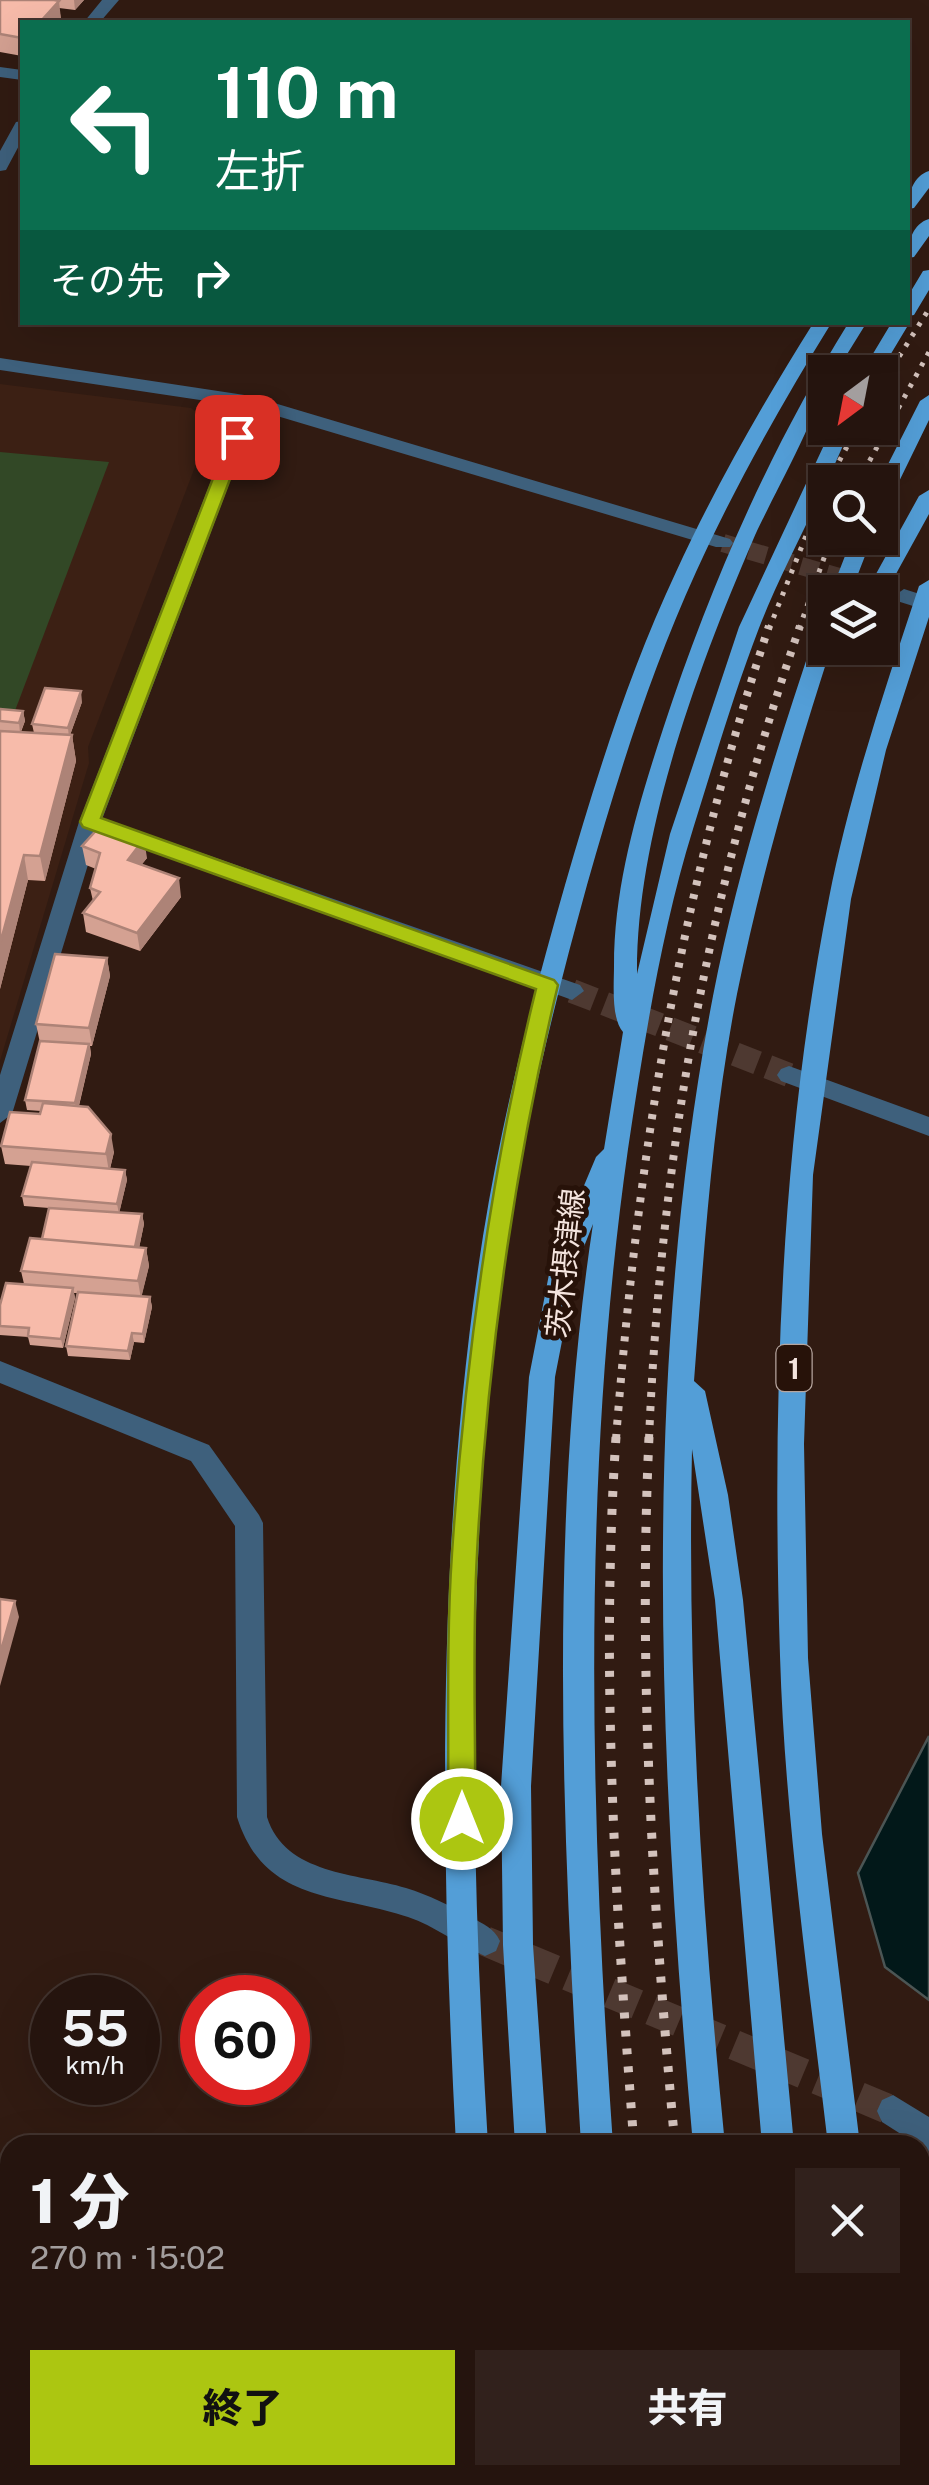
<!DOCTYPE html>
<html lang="ja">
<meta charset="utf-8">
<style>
:root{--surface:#25140e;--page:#31211c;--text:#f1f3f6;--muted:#a39e9e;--line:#42332e;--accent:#acc611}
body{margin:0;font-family:"Public Sans","Noto Sans JP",sans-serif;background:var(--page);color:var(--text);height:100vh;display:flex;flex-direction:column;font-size:38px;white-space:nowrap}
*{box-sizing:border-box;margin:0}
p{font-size:32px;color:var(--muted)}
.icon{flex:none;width:55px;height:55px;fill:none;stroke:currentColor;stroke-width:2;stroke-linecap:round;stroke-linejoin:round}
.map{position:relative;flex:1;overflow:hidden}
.details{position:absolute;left:0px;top:2135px;width:930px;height:350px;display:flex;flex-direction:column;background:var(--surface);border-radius:30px 30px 0 0;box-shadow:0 10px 40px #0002,0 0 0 2px var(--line)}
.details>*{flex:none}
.hud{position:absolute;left:20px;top:20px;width:890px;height:305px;border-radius:0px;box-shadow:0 10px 40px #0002,0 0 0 2px var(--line);background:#0b6e4f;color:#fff;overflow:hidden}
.needle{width:65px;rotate:212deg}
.fabs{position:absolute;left:808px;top:355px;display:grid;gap:20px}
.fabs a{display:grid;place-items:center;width:90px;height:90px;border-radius:0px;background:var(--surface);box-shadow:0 10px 40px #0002,0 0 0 2px var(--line);font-size:50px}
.speed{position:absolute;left:30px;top:1975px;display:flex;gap:20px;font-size:50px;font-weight:700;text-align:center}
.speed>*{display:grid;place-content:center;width:130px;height:130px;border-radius:50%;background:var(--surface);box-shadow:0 10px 40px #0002,0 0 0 2px var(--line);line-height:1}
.speed small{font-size:25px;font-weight:400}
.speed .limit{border:15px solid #d22;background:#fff;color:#111}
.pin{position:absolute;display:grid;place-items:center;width:85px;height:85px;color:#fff;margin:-42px;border-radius:20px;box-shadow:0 5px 15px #0006}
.me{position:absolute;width:110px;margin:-55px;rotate:0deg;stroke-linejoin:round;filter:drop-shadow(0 0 8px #0008)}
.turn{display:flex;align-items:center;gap:35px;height:210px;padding:0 30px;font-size:45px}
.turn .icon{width:130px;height:130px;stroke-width:2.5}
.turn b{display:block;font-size:70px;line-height:85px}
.then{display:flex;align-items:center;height:95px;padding:0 30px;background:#0003;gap:20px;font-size:38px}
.round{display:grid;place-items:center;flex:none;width:105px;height:105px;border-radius:0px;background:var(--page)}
.headline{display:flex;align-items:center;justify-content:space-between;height:170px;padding:0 30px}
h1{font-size:60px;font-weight:800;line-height:75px}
.action{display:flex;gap:20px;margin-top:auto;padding:20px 30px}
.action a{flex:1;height:115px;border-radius:0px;background:var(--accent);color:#111;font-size:40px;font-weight:800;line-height:115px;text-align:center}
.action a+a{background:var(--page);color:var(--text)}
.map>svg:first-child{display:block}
.built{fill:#3c2014}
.green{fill:#324826}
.water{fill:#021819;stroke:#4b5554;stroke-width:2.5}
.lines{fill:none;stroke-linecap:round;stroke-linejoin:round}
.minor-tunnel-far2{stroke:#4e3931;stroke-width:18;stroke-dasharray:18 9;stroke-linecap:butt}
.minor-tunnel-far1{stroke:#4e3931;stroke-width:24;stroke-dasharray:24 11;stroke-linecap:butt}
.minor-tunnel{stroke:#4e3931;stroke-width:30;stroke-dasharray:30 15;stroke-linecap:butt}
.minor{fill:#3e607c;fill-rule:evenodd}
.major{fill:#539ed7;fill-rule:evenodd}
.rail-far2{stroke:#d3c2bc;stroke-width:5;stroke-dasharray:4 8;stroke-linecap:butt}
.rail-far1{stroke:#d3c2bc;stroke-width:8;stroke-dasharray:5 9;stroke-linecap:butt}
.rail{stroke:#d3c2bc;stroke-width:9;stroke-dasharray:6 12;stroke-linecap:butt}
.wall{fill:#d4a192}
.shaded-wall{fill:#ad8377}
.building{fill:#f7bbaa;stroke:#ad8377;stroke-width:2.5}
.route{fill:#acc611;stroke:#70810b;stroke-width:2.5}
.labels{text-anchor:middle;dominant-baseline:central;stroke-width:10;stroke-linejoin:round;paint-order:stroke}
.shield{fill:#271209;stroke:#b6a59e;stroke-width:2.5}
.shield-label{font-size:28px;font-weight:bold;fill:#f4e4de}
.street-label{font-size:30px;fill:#f4e4de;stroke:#271209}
</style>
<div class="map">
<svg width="929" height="2485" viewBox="0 0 929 2485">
<rect width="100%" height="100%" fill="#311b12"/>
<path class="built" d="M0,384L191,408L211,425L88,747L89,763L0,1061Z"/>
<path class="green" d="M0,452L109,462L13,716L0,715Z"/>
<path class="water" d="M929,1736V2000L885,1967L858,1873Z"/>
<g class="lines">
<path class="minor-tunnel-far2" d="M723,543L904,596"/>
<path class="minor-tunnel-far1" d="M572,991L789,1075"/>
<path class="minor-tunnel" d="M485,1941L893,2111"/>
<path class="minor" d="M102,0H119L100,22H84Z
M0,67L22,70V80L0,77Z
M22,121V140L6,170L0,171V151L16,122Z
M0,358L251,396L730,539L733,543L730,547H716L257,410L101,822L12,1114L0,1123V1075L79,822L240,406L0,370Z
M904,589L929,597V611L897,601L894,596Z
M113,822L580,985L584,991L572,1000L564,997L105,835L102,830Z
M789,1066L929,1117V1136L781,1081L777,1075L781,1069Z
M0,1361L209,1445L259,1515L263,1523L267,1817C285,1875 357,1873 406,1888C429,1895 450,1906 471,1917C483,1924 494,1928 500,1941L496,1951L485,1956C458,1945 435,1926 408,1917C336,1893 264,1903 237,1817L235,1526L191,1461L0,1383Z
M893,2095L929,2117V2152L882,2122L877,2111L882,2100Z"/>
<path class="major" d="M929,171V188L914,208L908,209C908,194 913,176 929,171Z
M929,219V236L914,257L908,258C908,243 912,224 929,219Z
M929,270V290L914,315L908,316V296L923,271Z
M908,318L910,322L880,372H862L892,322H908Z
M814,322H832C782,403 735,486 696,572C650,673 617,779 587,885C555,1001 526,1118 508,1237C463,1537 470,1843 488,2145H456C440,1843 436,1536 483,1236C502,1117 532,1000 565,885C596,778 629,672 676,572C716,485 763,403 814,322Z
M849,322H867L836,372H825C825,407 770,500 753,540C698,668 636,834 637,974L670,834L739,627L832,428H850C824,495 786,559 759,628C734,693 714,762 693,829C661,932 644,1043 628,1149C581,1481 590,1812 613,2145H581C563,1840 547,1528 593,1224L577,1264L555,1377L531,1786L533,1945L547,2145H515L503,1945L501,1786L529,1377L551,1264L596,1157L604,1149L623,1032C611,1018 614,985 614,966C614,884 638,806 663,729C710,586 769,450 849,322Z
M929,395V420L890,500L880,506L879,482L920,401Z
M929,490V514L886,592L880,597V592H866L919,496Z
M852,538H872L851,592H831Z
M929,580V617L886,750L851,899L813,1175L804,1444L808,1658L822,1834L860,2145H828C809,1983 785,1819 780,1656C772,1404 780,1146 829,898C850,791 885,689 919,586Z
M825,627V648H831C794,762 761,876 737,994C712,1121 704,1252 694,1381L705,1391L728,1495L743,1600L794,2145H762L715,1600L692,1449C687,1683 702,1913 725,2145H693C659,1764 640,1375 713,996C737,872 775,754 815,634Z
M478,2475H512L513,2485H479Z
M542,2475H576L577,2485H543Z
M616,2475H650L652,2485H618Z
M735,2475H769L770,2485H736Z
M812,2475H846L847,2485H813Z
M880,2475H914L916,2485H882Z"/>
<path class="rail-far2" d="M880,387L929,309
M828,482L857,428
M858,482L929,352
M769,629L825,488
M799,629L831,538"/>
<path class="rail-far1" d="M616,1439C638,1155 679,897 769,626
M649,1439C661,1155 707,895 800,626"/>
<path class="rail" d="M616,1437C600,1673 616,1910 634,2145
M649,1437C638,1674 653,1909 675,2145
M671,2475L672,2485
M717,2475L718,2485"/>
</g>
<path class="wall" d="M0,0H84L75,10L59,8L61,19L22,22V56L0,52Z
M82,702L70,735H72L76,761L45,881L28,880L0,989V709L23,711L25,721L21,732L34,733L32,724Z
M82,846L147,858L142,864L181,897L140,951L86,932L83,913L93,901L90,888L96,869L86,865Z
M107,958L110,976L92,1046H90L91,1054L79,1106L114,1152L110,1169L125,1170L127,1180L119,1213L142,1214L144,1224L139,1248H146L149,1266L141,1297H150L152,1307L144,1343L134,1342L130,1360L68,1356L66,1346L77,1293H74L75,1298L63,1348L30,1345L28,1337L0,1335V1305L24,1284L21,1271L42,1239L49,1208L24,1206L22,1196L31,1166L5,1164L1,1146L40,1114L41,1111L27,1110L25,1100L40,1043L36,1024Z"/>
<path class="shaded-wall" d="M74,0H84L75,10Z
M59,1L61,19L58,22H40Z
M81,691L82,702L69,738L68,728Z
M23,711L25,721L20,733L19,723Z
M72,735L76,761L45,881L40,856Z
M144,839L147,858L131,878L128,860Z
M24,855L28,880L0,989V944Z
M179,878L181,897L140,951L137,933Z
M107,958L110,976L92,1046L89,1028Z
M89,1044L91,1054L77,1113L75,1103Z
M111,1134L114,1152L109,1172L106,1154Z
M125,1170L127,1180L119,1214L117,1204Z
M142,1214L144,1224L137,1258L135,1248Z
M146,1248L149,1266L141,1299L138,1281Z
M73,1288L75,1298L63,1348L61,1339Z
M150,1297L152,1307L144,1343L143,1334Z
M132,1333L134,1342L130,1360L128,1351Z
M15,1601L19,1617L0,1686V1654Z"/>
<path class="building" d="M0,0H54L59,1L40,22H22V38L0,34Z
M45,688L81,691L68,728L32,724Z
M0,709L23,711L19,723L0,721Z
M0,731L72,735L40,856L24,855L0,944Z
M102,824L144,839L128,860L179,878L137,933L83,913L100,892L90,888L100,853L82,846Z
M55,954L107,958L89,1028L36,1024Z
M40,1041L89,1044L75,1103L25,1100Z
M43,1103L88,1107L111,1134L106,1154L1,1146L10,1112L40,1114Z
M32,1162L125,1170L117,1204L22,1196Z
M49,1208L142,1214L135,1247L42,1239Z
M30,1238L146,1248L138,1281L21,1271Z
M6,1283L73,1288L61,1339L28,1336L29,1328L0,1326V1305Z
M78,1292L150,1297L143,1334L132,1333L128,1351L66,1346Z
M0,1599L15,1601L0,1654Z"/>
<path class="route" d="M237,432L246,437L101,818L554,980L558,985C513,1172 487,1362 477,1554C472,1642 476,1731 475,1819L471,1828L462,1831L452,1828L448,1819C449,1730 446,1641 452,1553C465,1363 490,1174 536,989L83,827L80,822L229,437Z"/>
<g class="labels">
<rect class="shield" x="776.5" y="1345" width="35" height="46" rx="8"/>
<g class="shield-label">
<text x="794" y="1368">1</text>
</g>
<g class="street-label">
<text transform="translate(565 1263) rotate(-84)">茨木摂津線</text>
</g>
</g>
</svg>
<div class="fabs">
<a><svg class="needle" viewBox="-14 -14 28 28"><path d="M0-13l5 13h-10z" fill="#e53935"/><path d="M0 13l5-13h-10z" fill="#a39e9e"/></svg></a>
<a><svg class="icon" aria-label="search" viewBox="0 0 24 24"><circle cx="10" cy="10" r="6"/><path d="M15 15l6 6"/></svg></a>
<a><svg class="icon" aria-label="layers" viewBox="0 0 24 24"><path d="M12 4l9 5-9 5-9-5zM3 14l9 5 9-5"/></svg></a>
</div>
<div class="speed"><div>55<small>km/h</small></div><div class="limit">60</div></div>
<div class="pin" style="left:237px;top:437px;background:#d93025"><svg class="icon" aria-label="arrive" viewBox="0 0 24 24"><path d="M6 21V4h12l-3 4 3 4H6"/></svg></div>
<svg class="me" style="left:462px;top:1819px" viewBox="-20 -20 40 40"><circle r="17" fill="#acc611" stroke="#fff" stroke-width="3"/><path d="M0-11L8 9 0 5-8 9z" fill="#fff"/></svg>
<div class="hud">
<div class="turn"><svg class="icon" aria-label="left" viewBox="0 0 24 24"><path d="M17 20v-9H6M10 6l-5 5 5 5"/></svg><div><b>110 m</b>左折</div></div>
<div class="then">その先<svg class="icon" aria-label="right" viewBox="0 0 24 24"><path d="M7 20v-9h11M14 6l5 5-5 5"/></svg></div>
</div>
<section class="details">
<div class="headline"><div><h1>1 分</h1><p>270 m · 15:02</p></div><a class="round"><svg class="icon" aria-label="close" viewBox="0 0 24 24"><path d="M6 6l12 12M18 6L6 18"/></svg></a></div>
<div class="action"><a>終了</a><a>共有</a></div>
</section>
</div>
